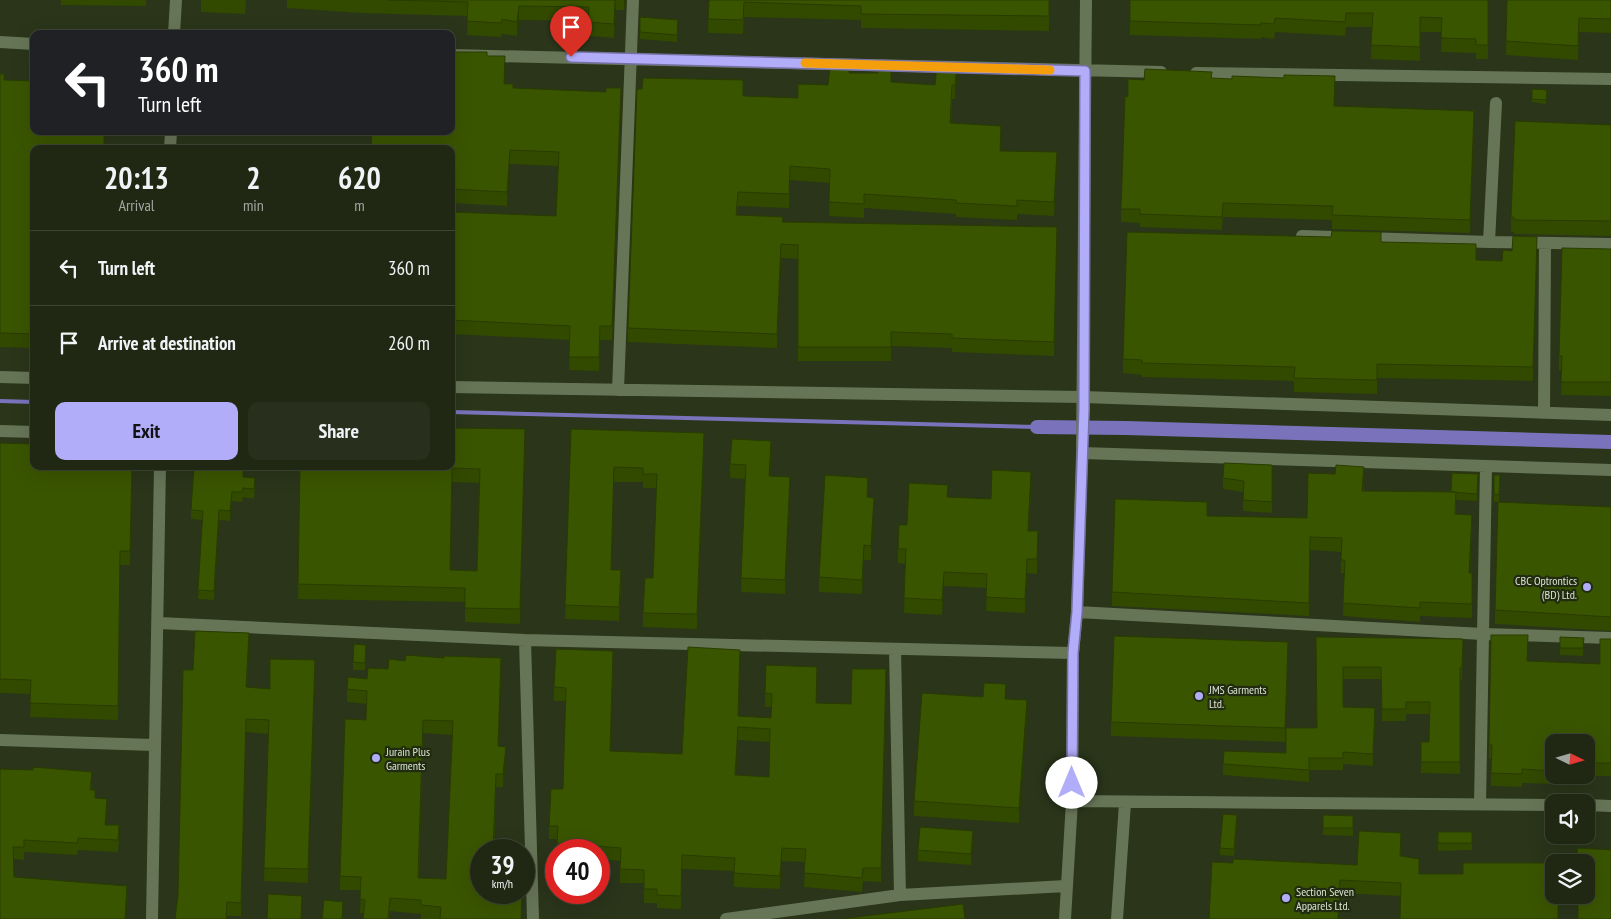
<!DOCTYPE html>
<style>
:root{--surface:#202814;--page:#28301d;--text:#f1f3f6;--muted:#a2a6a0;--line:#3d4434;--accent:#b2adf9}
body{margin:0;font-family:"PT Sans Narrow",sans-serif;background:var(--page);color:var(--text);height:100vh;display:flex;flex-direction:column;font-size:19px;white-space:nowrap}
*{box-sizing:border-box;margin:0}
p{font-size:16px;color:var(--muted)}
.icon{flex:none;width:28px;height:28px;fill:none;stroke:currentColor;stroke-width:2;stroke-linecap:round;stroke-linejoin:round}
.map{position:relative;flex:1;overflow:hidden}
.panel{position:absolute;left:30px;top:145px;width:425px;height:325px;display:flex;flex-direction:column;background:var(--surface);border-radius:10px;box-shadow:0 5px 20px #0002,0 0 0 1px var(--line)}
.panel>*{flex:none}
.hud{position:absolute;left:30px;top:30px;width:425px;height:105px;border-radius:10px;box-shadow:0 5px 20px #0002,0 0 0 1px var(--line);background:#202124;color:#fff;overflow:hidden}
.needle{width:32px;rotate:95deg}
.tools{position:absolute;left:1545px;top:734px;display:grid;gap:10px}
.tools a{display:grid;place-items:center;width:50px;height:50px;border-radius:10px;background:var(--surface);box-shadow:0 5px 20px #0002,0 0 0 1px var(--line);font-size:25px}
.speed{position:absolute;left:470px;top:839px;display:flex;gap:10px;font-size:25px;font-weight:700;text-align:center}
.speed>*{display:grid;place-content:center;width:65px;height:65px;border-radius:50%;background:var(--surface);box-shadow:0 5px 20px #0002,0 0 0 1px var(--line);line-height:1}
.speed small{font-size:12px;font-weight:400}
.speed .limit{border:8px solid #d22;background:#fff;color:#111}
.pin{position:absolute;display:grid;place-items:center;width:42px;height:42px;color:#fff;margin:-51px -21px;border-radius:50% 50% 50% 0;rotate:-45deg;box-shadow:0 0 5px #0007}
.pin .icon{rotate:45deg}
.me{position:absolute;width:55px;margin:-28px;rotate:0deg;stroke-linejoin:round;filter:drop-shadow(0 0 4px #0008)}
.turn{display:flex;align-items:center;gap:18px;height:105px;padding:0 25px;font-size:22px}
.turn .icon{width:65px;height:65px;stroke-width:2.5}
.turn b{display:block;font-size:35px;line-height:42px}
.eta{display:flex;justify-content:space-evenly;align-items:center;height:85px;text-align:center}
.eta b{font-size:30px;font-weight:600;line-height:35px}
.primary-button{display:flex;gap:10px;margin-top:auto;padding:10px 25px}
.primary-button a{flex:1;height:58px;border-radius:10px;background:var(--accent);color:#111;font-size:20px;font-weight:600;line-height:58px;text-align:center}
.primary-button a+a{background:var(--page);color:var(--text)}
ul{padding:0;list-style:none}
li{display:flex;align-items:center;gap:15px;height:75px;padding:0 25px;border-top:1px solid var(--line)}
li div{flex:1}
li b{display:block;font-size:19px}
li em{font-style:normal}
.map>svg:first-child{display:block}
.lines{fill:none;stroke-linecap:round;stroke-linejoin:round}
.stream{stroke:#7a73bb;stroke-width:4}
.canal{stroke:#7a73bb;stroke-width:14}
.minor{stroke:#677557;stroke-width:12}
.wall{fill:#324900;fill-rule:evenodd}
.shaded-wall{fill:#293c00}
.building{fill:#3a5500;stroke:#293c00;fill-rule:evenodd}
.route-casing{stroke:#7470a2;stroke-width:12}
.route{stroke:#b2adf9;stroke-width:9}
.slow{stroke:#f59e0b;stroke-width:9}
.poi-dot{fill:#b2adf9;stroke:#202b10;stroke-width:2}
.labels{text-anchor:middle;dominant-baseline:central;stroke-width:4.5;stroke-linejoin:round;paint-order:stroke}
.poi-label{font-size:12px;fill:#dae2d2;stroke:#202b10;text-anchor:start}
</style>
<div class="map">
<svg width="1611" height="919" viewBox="0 0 1611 919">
<rect width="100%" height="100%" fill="#2a351a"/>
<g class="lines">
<path class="stream" d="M0,401L34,402
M451,412L1037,427"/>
<path class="canal" d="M1037,427L1126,428L1611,442"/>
<path class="minor" d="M174,34L176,0
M0,42L34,44
M451,55L1161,72
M1196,73L1611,79
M1496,103L1489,242L1611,244
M170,149L171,131
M1302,236L1489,242
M0,377L34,378
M451,387L1083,397L1611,415
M618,390L633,0
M1544,413L1545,243
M0,431L34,432
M1082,453L1611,470
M1077,612L1483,634L1611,638
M159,623L525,640L1073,653
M525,640L533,919
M895,649L900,895
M0,740L154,745
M1072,801L1554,805
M1480,804L1486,466
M1586,805L1611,806
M152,919L160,466
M726,919L900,895L1066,886
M1065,919L1072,801L1073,653L1077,612L1082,453L1086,0
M1117,919L1125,803"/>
</g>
<path class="wall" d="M61,0H146V6L61,5Z
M201,0H246L245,14L201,12Z
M287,0H626L624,10H616L614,38L588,36V21L519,20L517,36L502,34L501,37L467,35L468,16L360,13L287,8Z
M709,0H1050L1049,31L861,28V20L744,17L743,34L708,33Z
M1488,0V59H1476V53L1441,52L1442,32H1420V61L1371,59L1372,27H1346L1345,36L1275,32L1274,39L1261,37V39L1130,35V21Z
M1611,0V33L1579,32L1578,60L1506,55V41Z
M640,17L678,28L677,42L640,39Z
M487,56L505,84L513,88L621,102L612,340H600L599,371L569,370L570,340L451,334V212L556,216L558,166L510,164L507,206L451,203V149Z
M850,73L891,82L935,85L957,80L955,99H952L951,123L1001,140L1000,151L1057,166L1054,216L1017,214V220L956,217V214L864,208V218L829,216L830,183L790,180L789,208L738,206L737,215L783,222L1057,241L1054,356L952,352V348L891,346V361H798V259L781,258L777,348L628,342V328L743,96L798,98L828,85Z
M0,74L4,80L34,131H104V147L34,149V348L0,347Z
M1212,78L1335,106L1474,125L1470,233L1332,229V220L1223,217L1222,230L1140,227V223L1121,222V209L1128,97L1144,80Z
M1532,89L1547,90L1546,104L1532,102Z
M1611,125V236L1514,234V232L1511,231V217Z
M1381,242L1476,260L1502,261L1537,251L1533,381L1377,378V394L1294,392V381L1142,377V375L1123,373V359Z
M1611,249V396L1561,395L1562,370H1559V356Z
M571,429L704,448L697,629L643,627V613L653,578L657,488H643V482H614L611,570L621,585L619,621L565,619Z
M0,443L34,466H132L130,565H120L118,720L30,717L31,694L0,693Z
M525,443L520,624L465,622V602L298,599L300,466ZM452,482L479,483L477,571L450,570Z
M771,454L770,476L790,491L785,594L741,592L745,479L730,478V464Z
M1272,465V513L1243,511V492L1223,489V478Z
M1478,474L1477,501L1456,500V514L1472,528L1470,573H1472V618L1420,616V622L1343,616L1344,573H1341V552L1310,550L1309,616L1112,606V592L1207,516L1307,518L1364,480V491L1451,492Z
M1494,475L1500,483L1499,502H1494Z
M243,477L255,488L254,499L243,497L242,502L232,501L230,521L219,520L214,600L198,599L203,520L191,519V510Z
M1031,486L1029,531L1038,546L1037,574L1027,573L1025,613L986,611L987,588L944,586L942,615L904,613L905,564L898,563V549L907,525L948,497L991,499Z
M868,497L874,512L871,560H864L862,594L819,592V577Z
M1611,507V631L1495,624V610Z
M1491,635L1527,661L1600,664L1611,639V776H1590V785L1522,783V787L1491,786V759H1489ZM1554,742H1586V775H1554Z
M1316,637L1463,639L1462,680H1460V774L1421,773V762L1429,742L1430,714H1406V721H1382L1381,679H1343V707L1375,720L1373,766L1343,764V770H1309V782L1223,775V764L1286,753L1317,728Z
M1560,637L1584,638L1583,656L1560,655Z
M249,646L247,687L270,689L315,674L308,883L264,881L268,734L246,732L241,916H227V919H175L178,896L193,670Z
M366,652L365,670H353V662Z
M1288,657L1285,742L1111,736V722Z
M613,664L610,751L682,754L739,716L771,718V707H765V693L817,681L816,703L851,704L886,683L881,882L863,881L862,892L804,887L805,862L782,861L780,889L734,887V871L682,869L681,909L657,908V903H644V883H620V861L599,859V850H557V839H549V826L563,789L566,701H554V687ZM738,740L770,742L769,777L736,775Z
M501,672L498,746L506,760L503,787H496L494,850H481V892H522L521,919H421V914L390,911L389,919H363L364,913H360L361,890H340V876L366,720L367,704L347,702V689L367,679ZM423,733L452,735L446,879L419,878Z
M1006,699L1027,715L1019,823L914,816V801Z
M0,769L92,784L91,790L95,798L107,811L106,825L119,838L118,852L78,850L77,855L24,852V860L13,859L14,877L127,899L0,919Z
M1323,815L1353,816V836L1323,835Z
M1237,822L1234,856L1220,855V848Z
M1438,832H1472V850L1438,851Z
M973,842L971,865L918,861V850Z
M1401,846V857L1419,874H1463L1554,863L1401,896L1340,893L1233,863L1357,865Z"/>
<path class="shaded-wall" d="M616,0V10L614,38V24Z
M624,0H626L624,10Z
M1049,0H1050L1049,31Z
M519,6V20L517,36V22Z
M957,66V80L955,99V85Z
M621,88V102L612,340V326Z
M1474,111V125L1470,233V220Z
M510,150V164L507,206V192Z
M1057,152V166L1054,216V202Z
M1057,227V241L1054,356V342Z
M1537,237V251L1533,381V367Z
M781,244V258L777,348V334Z
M525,429V443L520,624V609Z
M704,433V448L697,629V614Z
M771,441V454L769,490V476Z
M614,467V482L611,584V570Z
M1364,467V480L1362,504V491Z
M1031,472V486L1028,545V531Z
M790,477V491L785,594V580Z
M232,492V501L230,521V511Z
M874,498V512L871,560V546Z
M219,510V520L214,600V591Z
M1472,515V528L1469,587V573Z
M1038,531V546L1037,574V559Z
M864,545V560L862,594V580Z
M1027,559V573L1025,613V599Z
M944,572V586L942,615V600Z
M249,633V646L246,700V687Z
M1288,642V657L1285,742V728Z
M613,651V664L610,765V751Z
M501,658V672L498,760V746Z
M315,660V674L308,883V869Z
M1027,700V715L1019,823V808Z
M1375,708V720L1373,766V754Z
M738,727V740L735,788V775Z
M506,747V760L503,787V774Z
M496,774V787L493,850Z
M107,799V811L105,837V825Z
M973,831V842L971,865V854Z
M782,848V861L780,889V876Z
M1340,880V893L1338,919Z
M127,886V899L126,919H125Z"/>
<path class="building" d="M388,0H615L614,24L588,22L589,7L519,6L517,22L502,19L501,23L467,21L468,2Z
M709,0H1049V16L861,14V6L744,2L743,20L708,19Z
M1130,0H1488V45H1476V39L1441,38L1442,18L1420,17V47L1371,45L1373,13H1346L1345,22L1275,18L1274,24L1261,23V25L1130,21Z
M1507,0H1611V19L1579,18L1578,46L1506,41Z
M640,17L678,20L677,35L640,32Z
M451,52H487V56H505L504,84H513V88L606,92V88H621L612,326H600L599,357H569L570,326L451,320V212L556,216L559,152L510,150L507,192L451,189V149H371L372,131H451Z
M831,61L850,63L849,73H878V67L891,68V82L935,85L937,64L957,66L955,85H952L950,123L1001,126L1000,151L1057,152L1054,202L1017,200V206L956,203V200L864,194V204L829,202L830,169L790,166L789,194L738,192L736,215L783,217L782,222L1057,227L1054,342L952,338V334L891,332V347H798V245L781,244L777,334L628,328L637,89H642L643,78L743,80V96L798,98V84L828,85Z
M1145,69L1212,72L1211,78L1232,79V76L1284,78V75L1335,76L1334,106L1474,111L1470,220L1332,215L1333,206L1223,203L1222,217L1140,214V209H1121L1125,96L1128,97V79L1144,80Z
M0,74H4V80L34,81V131H104V147L125,148L124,149H34V334L0,333Z
M1532,89L1547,90L1546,100L1532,99Z
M1515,121L1611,125V221L1514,220V217H1511Z
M1332,231L1381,232V242L1476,244V260L1502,261L1503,250L1512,251L1513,236L1537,237L1533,367L1377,364V380L1294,378L1295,367L1142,363V360L1123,359L1127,232L1331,237Z
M1562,248L1611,249V382H1561L1562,356H1559Z
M451,428L525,429L520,609L465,608V588L298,584L300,466H451ZM452,468L480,469L477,571L450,570Z
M571,429L704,433L697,614L643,613L645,578H653L657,474H643V468L614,467L611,570H621L619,607L565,605Z
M732,439L771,441L769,476L790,477L785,580L741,578L746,465L730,464Z
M0,443L34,444V466H132L130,551H120L118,706L30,703L31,680L0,679Z
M1224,463L1272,465V502L1243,500L1244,481L1223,478Z
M1336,465L1364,467L1362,491L1456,492L1455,514L1472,515L1469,573H1472V604L1420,602V608L1343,603L1345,560H1341L1342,538L1310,537L1309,603L1112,592L1115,499L1207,502V516L1307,518L1308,473L1335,474Z
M194,466H243V477L255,478L254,489L243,488L242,492H232L230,511L219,510L214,591L198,590L203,511L191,510Z
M992,470L1031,472L1028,531H1038L1037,559H1027L1025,599L986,597L987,574L944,572L942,600L904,598L906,549H898L899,525H907L909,483L948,485L947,497L991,499Z
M1452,473L1478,474L1477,494L1451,492Z
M825,475L868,478L867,497L874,498L871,546L864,545L862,580L819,577Z
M1494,475H1500L1499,495L1494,494Z
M1498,502L1611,507V617L1495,610Z
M195,631L249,633L246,687L270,689V659L315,660L308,869L264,868L269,720L246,719L241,903L227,902L226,919H175L178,896L183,670H193Z
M1491,635H1528L1527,661L1600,664V639H1611V763H1590V772H1586V742H1554V771L1522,769V774L1491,773L1492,745H1489Z
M1114,636L1288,642L1285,728L1111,722Z
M1316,637L1463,639L1462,668H1460V762H1421V742H1429L1430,702H1406V709H1382L1381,667H1343V707L1375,708L1373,754L1343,752V758H1309V770L1223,764L1224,751L1286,753V728H1317Z
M1560,637L1584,638L1583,648H1560Z
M354,644L366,645L365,663L353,662Z
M688,647L740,650L738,716L771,718L772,694L765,693L766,665L817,667L816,703L851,704L852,669H886L881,868H863L862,878L804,873L806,849L782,848L780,876L734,873L735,858L682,855L681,896L657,895V889H644V870L620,869L621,848L557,843L558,826H549L551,789H563L566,688L554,687L556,649L613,651L610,751L682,754ZM738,727L770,729L769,777L735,775Z
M406,655L444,658V656L501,658L498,746L506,747L503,774H496L493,850H481V892H522L521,919H440L441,907L421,905V900L390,898L388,919H363L365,900L360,899L361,877L340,876L345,719L366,720L367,691L347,689L348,677L367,679L368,668L388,669L389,659L405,661ZM423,720L453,721L446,879L418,878Z
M984,683L1006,684L1005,699L1027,700L1019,808L914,801L922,693L983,697Z
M33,767L92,772L90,790H95V798L107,799L105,825H119L118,840L78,838L77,843L24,840V847H13L14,877L127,886L125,919H0V769L33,770Z
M1223,814L1237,815L1234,849L1220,848Z
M1323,815L1353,816V828H1323Z
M920,827L973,831L971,854L918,850Z
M1359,831L1401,833L1400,856L1419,859V874H1463V863H1554L1553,901H1558V919H1400L1401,883L1340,880L1338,919H1209L1212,862L1233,863V859L1357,865Z
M1438,832H1472V843H1438Z
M1577,848L1611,850V919H1578V895H1586V862H1578Z
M268,894L302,896L301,919H267Z
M324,900L343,902L342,919H322Z
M963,904L965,919H841Z"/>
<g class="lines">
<defs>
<path id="route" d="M571,57L1085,71L1084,409L1077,612L1073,653L1072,783"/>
</defs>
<use href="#route" class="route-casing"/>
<use href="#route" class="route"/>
<path class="slow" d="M805,63L1050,70"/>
</g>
<g class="poi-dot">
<circle cx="1587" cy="587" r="5"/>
<circle cx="1199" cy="696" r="5"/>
<circle cx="376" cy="758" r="5"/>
<circle cx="1286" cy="898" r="5"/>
</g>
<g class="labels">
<g class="poi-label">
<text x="1577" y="580" text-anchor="end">CBC Optrontics<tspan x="1577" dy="14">(BD) Ltd.</tspan></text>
<text x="1209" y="689">JMS Garments<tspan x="1209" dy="14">Ltd.</tspan></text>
<text x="386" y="751">Jurain Plus<tspan x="386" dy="14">Garments</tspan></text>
<text x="1296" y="891">Section Seven<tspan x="1296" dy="14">Apparels Ltd.</tspan></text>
</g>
</g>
</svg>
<div class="tools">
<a><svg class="needle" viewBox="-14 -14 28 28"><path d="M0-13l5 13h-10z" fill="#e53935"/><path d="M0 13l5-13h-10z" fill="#a2a6a0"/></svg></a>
<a><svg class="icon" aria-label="sound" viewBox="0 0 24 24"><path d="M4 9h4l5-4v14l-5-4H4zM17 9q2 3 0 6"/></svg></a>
<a><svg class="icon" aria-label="layers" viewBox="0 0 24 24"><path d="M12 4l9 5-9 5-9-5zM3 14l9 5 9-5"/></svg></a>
</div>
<div class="speed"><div>39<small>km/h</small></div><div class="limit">40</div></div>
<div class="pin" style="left:571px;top:57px;background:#d93025"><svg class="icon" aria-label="arrive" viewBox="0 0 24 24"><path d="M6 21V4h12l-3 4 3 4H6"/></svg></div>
<svg class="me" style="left:1072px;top:783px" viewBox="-20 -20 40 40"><circle r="19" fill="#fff"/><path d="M0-13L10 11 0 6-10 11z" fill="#b2adf9"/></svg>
<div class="hud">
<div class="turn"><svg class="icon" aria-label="left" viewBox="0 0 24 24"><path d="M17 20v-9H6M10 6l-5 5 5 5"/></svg><div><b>360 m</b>Turn left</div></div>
</div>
<section class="panel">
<div class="eta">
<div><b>20:13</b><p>Arrival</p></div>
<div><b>2</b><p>min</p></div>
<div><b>620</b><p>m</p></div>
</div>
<ul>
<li><svg class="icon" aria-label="left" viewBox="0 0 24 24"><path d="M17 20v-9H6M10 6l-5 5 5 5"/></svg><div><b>Turn left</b></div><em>360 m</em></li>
<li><svg class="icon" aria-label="arrive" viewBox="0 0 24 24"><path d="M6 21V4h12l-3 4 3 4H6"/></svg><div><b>Arrive at destination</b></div><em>260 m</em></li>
</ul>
<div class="primary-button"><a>Exit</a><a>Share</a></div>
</section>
</div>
